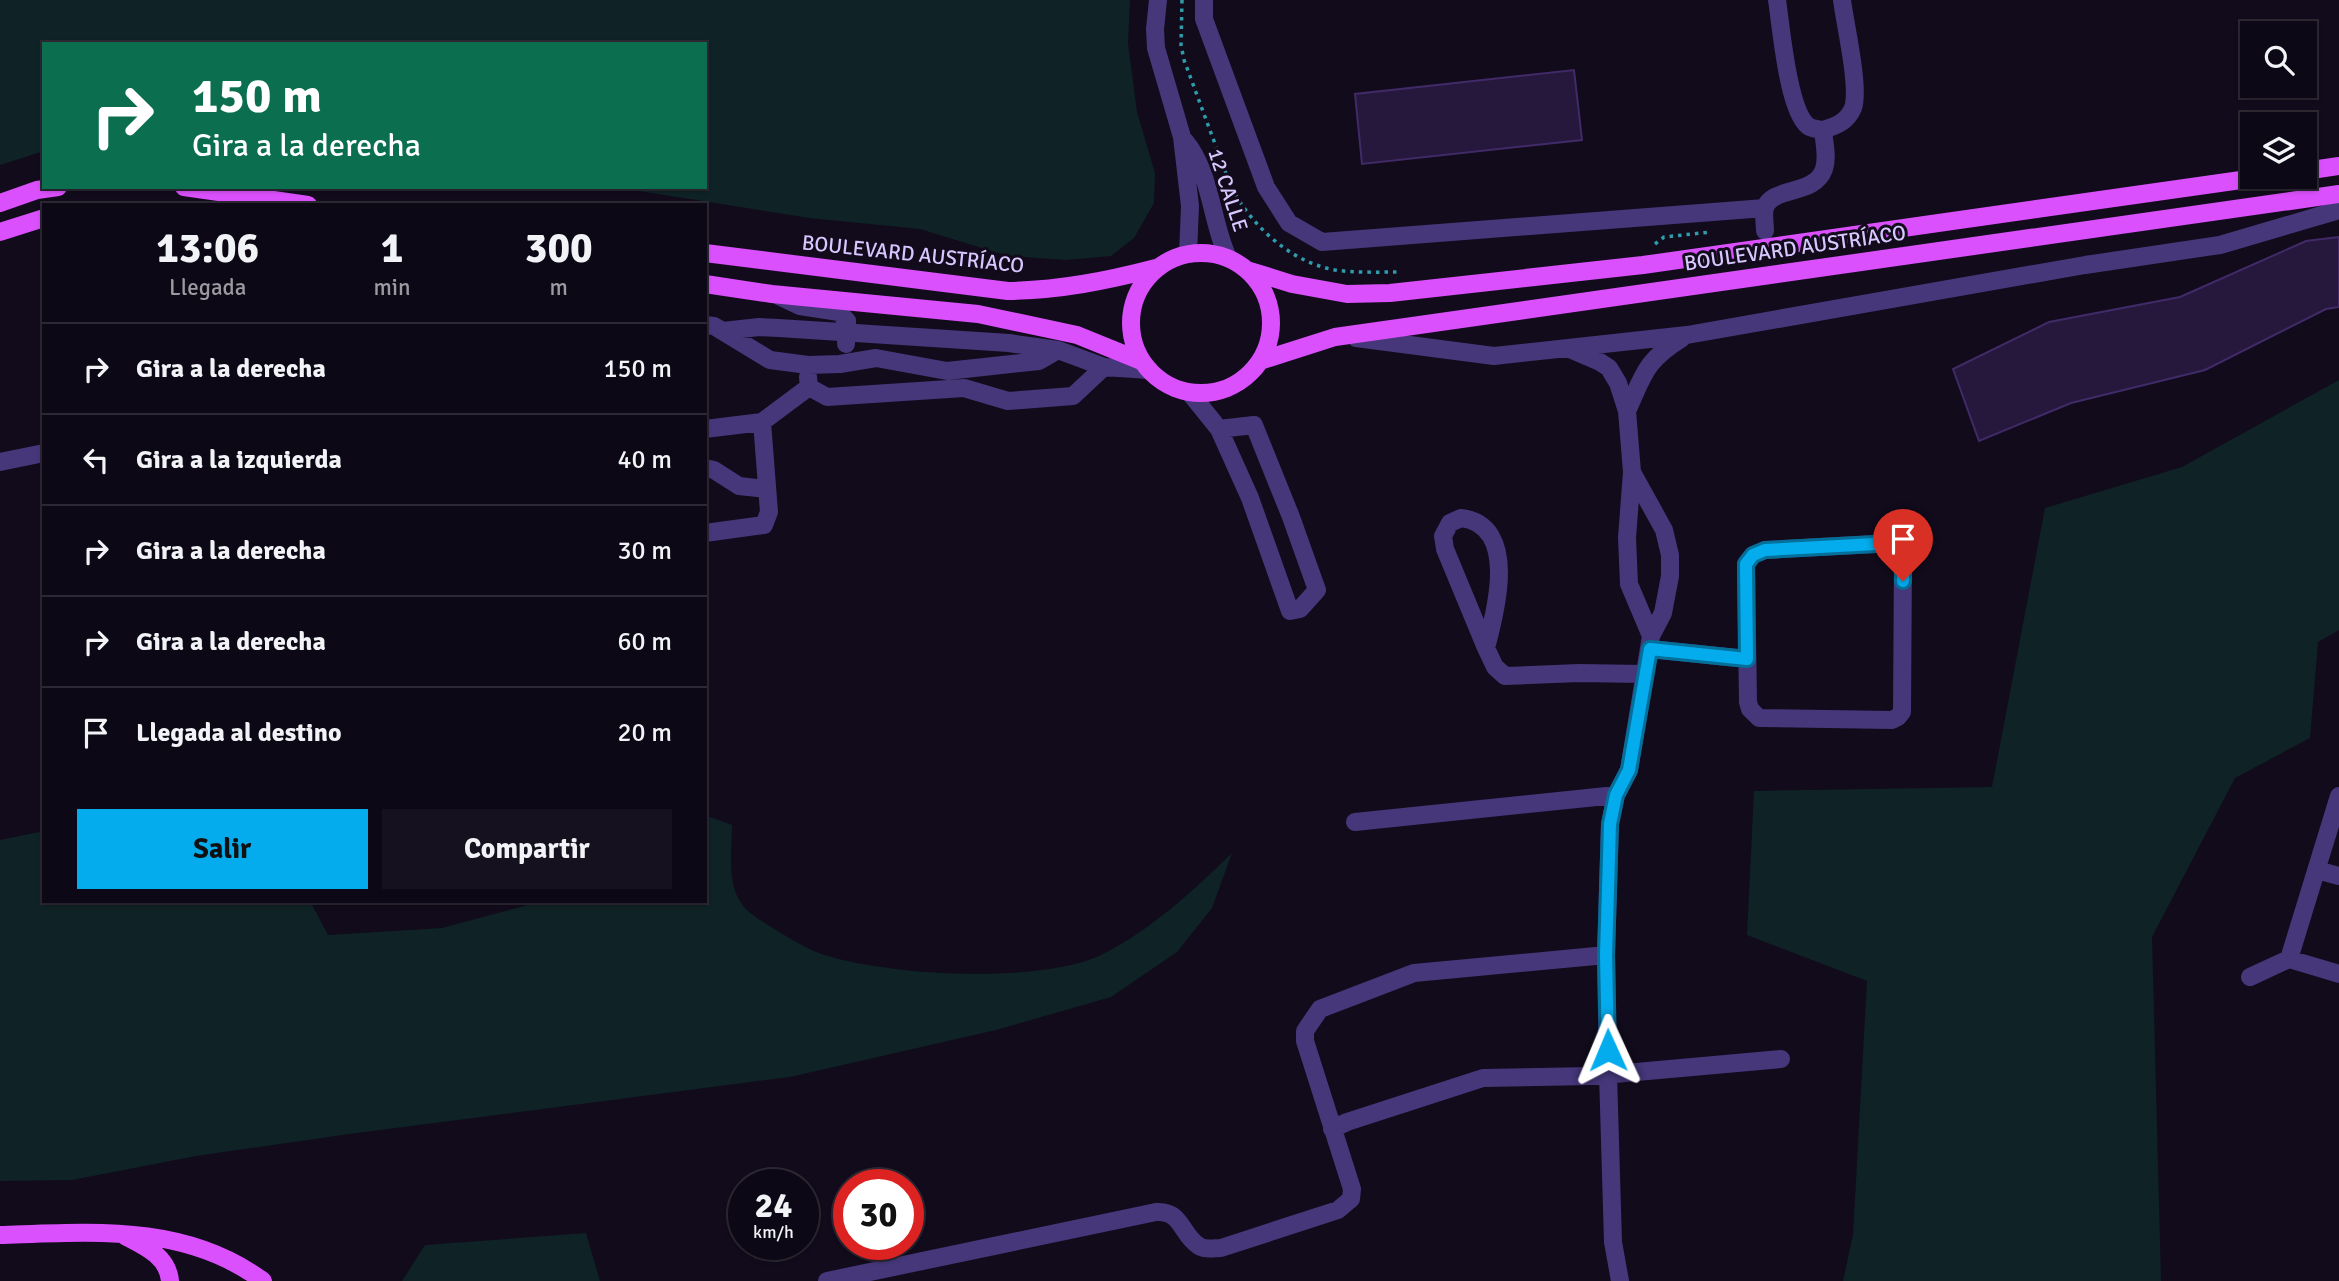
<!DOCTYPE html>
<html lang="es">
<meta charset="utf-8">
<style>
:root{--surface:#0d0815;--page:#16111e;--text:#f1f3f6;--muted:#9a9aa0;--line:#2d2934;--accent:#04aced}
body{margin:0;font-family:Signika,sans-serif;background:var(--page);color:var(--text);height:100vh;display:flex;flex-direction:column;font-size:26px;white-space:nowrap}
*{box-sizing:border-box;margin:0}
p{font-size:23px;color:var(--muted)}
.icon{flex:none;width:38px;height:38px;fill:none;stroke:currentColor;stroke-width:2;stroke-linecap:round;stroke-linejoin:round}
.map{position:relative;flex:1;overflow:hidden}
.drawer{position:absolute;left:42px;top:203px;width:665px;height:700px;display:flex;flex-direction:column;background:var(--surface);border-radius:0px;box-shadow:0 2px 5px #0004,0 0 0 2px var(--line)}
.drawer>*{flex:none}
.banner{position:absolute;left:42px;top:42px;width:665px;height:147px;border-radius:0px;box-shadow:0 2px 5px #0004,0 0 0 2px var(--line);background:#0b6e4f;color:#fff;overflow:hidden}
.controls{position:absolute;left:2240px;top:21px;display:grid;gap:14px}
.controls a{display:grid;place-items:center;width:77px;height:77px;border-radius:0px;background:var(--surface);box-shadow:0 2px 5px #0004,0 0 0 2px var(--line);font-size:35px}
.speed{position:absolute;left:728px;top:1169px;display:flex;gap:14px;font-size:35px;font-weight:700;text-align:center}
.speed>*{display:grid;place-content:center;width:91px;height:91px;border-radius:50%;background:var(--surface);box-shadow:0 2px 5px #0004,0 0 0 2px var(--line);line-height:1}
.speed small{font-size:18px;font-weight:400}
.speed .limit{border:10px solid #d22;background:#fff;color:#111}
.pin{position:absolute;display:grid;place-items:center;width:60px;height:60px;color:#fff;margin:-72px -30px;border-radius:50% 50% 50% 0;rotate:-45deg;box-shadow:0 0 7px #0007}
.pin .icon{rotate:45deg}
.me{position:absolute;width:77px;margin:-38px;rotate:359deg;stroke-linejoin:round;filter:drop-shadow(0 0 5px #0008)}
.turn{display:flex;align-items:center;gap:24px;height:147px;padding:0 35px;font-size:32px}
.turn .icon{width:91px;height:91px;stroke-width:2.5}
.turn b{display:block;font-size:49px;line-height:60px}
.eta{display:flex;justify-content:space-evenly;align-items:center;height:119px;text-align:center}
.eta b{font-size:42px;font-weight:700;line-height:49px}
.button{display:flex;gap:14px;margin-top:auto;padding:14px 35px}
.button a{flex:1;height:80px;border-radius:0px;background:var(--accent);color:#111;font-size:28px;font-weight:700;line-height:80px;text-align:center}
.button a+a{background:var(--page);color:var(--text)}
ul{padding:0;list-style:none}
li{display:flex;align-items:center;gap:21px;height:91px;padding:0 35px;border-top:2px solid var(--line)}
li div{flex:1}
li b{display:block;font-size:26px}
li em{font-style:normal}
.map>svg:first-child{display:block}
.green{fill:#0f2225}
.building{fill:#26183c;stroke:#412a68;stroke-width:2}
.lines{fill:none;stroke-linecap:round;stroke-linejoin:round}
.path{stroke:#2e9caa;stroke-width:3.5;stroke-dasharray:3.5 5;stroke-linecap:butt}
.minor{stroke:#45377a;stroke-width:18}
.major{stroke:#da50fc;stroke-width:18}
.minor-bridge{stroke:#45377a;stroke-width:18}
.route-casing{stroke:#03709a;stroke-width:18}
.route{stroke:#04aced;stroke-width:12}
.labels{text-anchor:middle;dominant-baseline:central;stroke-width:6;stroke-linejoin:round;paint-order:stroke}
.street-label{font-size:21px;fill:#d7c7fe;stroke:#110b1c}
</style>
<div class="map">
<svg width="2339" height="1281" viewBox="0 0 2339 1281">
<rect width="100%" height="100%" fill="#110b1c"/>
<path class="green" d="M0,0H1130L1128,43L1137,112L1155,173L1154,203L1134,238L1111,256L1066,260L1008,256L920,229L809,218L614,187H705V44H44V151L0,165Z
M2339,380V630L2318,642L2310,738L2235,778L2152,937L2161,1281H1843L1853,1235L1867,981L1747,935L1754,791L1992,787L2045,508L2182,467Z
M705,815L732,825C732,853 725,890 748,911C756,919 805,948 816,952C880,976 1042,985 1103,954C1152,929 1193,891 1232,853L1212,908L1177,952L1111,997L996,1030L790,1077L349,1134L196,1156L72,1180L0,1181V840L44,831V901H310L328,935L442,928L542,901H705Z
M586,1233L600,1281H402L425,1245Z"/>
<path class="building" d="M1574,70L1582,140L1362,164L1355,94Z
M2339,237V307L2326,309L2205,370L2071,403L1979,441L1953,369L2049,322L2180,297L2306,241Z"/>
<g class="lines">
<path class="path" d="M1182,0L1181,45L1184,60L1231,187C1252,226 1290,262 1335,270C1356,273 1379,272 1400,272
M1655,244L1664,237L1711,232"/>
<path class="minor" d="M1158,0L1155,29L1156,48L1182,137L1190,206L1188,254
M1204,0V19L1266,187L1289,223L1322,242L1765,208
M1823,130C1836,126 1847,122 1853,108C1860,88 1845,24 1842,0
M1185,141C1211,172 1211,221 1228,258
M1765,231C1765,224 1763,214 1765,208C1772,186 1815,196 1824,169C1828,157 1824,142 1823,130C1818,129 1812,129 1808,126C1788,111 1781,26 1777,0
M779,296L800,306L839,312L847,321
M705,325L714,326L770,360L808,365L840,364L876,358L947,371L1039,361L1058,350
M723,331L759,327L779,328L1009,343L1058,350L1104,367
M1356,338L1494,356L1687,335L2085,265L2220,245L2339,210
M1572,350L1600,362L1609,368L1618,383L1627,411L1632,472L1627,538L1629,584L1651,636
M809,387L827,397L964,388L1008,401L1073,396L1104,367L1149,370
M1190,393L1219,429L1250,498L1290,611L1300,609L1317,590L1291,517L1254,425L1219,429
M1627,411C1644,374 1645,361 1682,338
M705,429L762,422L809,387L808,377
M0,462L44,453
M705,468L714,470L739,486L766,489
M1461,518C1519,525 1496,611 1486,648L1445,549L1443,536L1450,523Z
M705,533L764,525L769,512L762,422
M1894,543L1898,544L1903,555L1902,712L1898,717L1892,720L1759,718L1750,709L1748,702L1746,564L1753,555L1765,550Z
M1486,648L1495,667L1505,676L1579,673L1644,674
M1650,649L1747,659
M1355,822L1616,795
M2317,870L2339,876
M2289,959L2339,796
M2250,977L2289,959L2339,974
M1332,1129L1347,1122L1483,1078L1592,1076L1781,1059
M827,1281L1156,1212C1182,1210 1181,1235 1199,1246C1205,1250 1214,1248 1221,1248L1338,1210L1351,1199L1352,1189L1305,1041V1031L1320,1009L1414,973L1606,955
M1620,1281L1613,1242L1608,1074L1606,955L1610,824L1616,795L1629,770L1651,636L1663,613L1670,576V555L1664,530L1632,472"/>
<path class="major" d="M2305,171L2339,166
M184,187L308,205
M0,203L37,190L58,187
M0,232L44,218
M1131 323a70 70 0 1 1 140 0a70 70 0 1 1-140 0Z
M705,253L1008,291C1060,290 1106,281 1156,268
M1247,270L1292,284L1347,294L1390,293L1643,265L2262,177
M705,284L772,294L978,314L1077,335L1141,361
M1260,361L1335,337L2339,194
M0,1235C91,1232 185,1223 263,1281
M125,1236C144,1246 168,1256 170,1281"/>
<path class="minor-bridge" d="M846,344L847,321"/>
</g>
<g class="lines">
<defs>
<path id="route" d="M1608,1050L1606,955L1610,824L1616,795L1629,770L1650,649L1747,659L1746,564L1753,555L1765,550L1894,543L1898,544L1903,555V581"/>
</defs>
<use href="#route" class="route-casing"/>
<use href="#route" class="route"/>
</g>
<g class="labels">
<g class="street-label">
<text transform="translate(1228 190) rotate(72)">12 CALLE</text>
<text transform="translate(1795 248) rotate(-8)">BOULEVARD AUSTRÍACO</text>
<text transform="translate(913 254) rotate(6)">BOULEVARD AUSTRÍACO</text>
</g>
</g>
</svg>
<div class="controls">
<a><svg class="icon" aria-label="search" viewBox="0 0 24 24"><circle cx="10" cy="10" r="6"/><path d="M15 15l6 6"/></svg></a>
<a><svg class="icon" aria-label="layers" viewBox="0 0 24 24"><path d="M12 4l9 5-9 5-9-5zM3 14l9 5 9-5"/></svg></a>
</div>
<div class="speed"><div>24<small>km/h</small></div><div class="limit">30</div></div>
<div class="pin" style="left:1903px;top:581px;background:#d93025"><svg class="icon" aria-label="arrive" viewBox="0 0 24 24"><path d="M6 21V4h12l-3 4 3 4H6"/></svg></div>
<svg class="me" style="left:1608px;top:1050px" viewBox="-20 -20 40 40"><path d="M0-17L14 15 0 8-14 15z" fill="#04aced" stroke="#fff" stroke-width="4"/></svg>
<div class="banner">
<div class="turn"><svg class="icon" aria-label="right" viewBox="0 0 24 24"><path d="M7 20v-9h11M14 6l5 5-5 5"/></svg><div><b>150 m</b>Gira a la derecha</div></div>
</div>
<section class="drawer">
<div class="eta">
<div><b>13:06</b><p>Llegada</p></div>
<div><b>1</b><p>min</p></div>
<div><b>300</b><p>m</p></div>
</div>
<ul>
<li><svg class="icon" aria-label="right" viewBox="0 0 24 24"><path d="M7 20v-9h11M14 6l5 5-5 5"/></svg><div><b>Gira a la derecha</b></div><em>150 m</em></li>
<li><svg class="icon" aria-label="left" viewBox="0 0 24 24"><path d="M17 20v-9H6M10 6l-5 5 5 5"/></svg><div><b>Gira a la izquierda</b></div><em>40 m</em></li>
<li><svg class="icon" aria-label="right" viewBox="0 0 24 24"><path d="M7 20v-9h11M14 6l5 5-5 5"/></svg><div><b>Gira a la derecha</b></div><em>30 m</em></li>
<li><svg class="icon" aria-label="right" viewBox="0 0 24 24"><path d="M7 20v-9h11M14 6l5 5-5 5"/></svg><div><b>Gira a la derecha</b></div><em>60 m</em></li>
<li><svg class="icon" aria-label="arrive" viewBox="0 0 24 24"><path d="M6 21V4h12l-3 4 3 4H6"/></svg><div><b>Llegada al destino</b></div><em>20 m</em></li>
</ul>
<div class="button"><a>Salir</a><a>Compartir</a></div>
</section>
</div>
